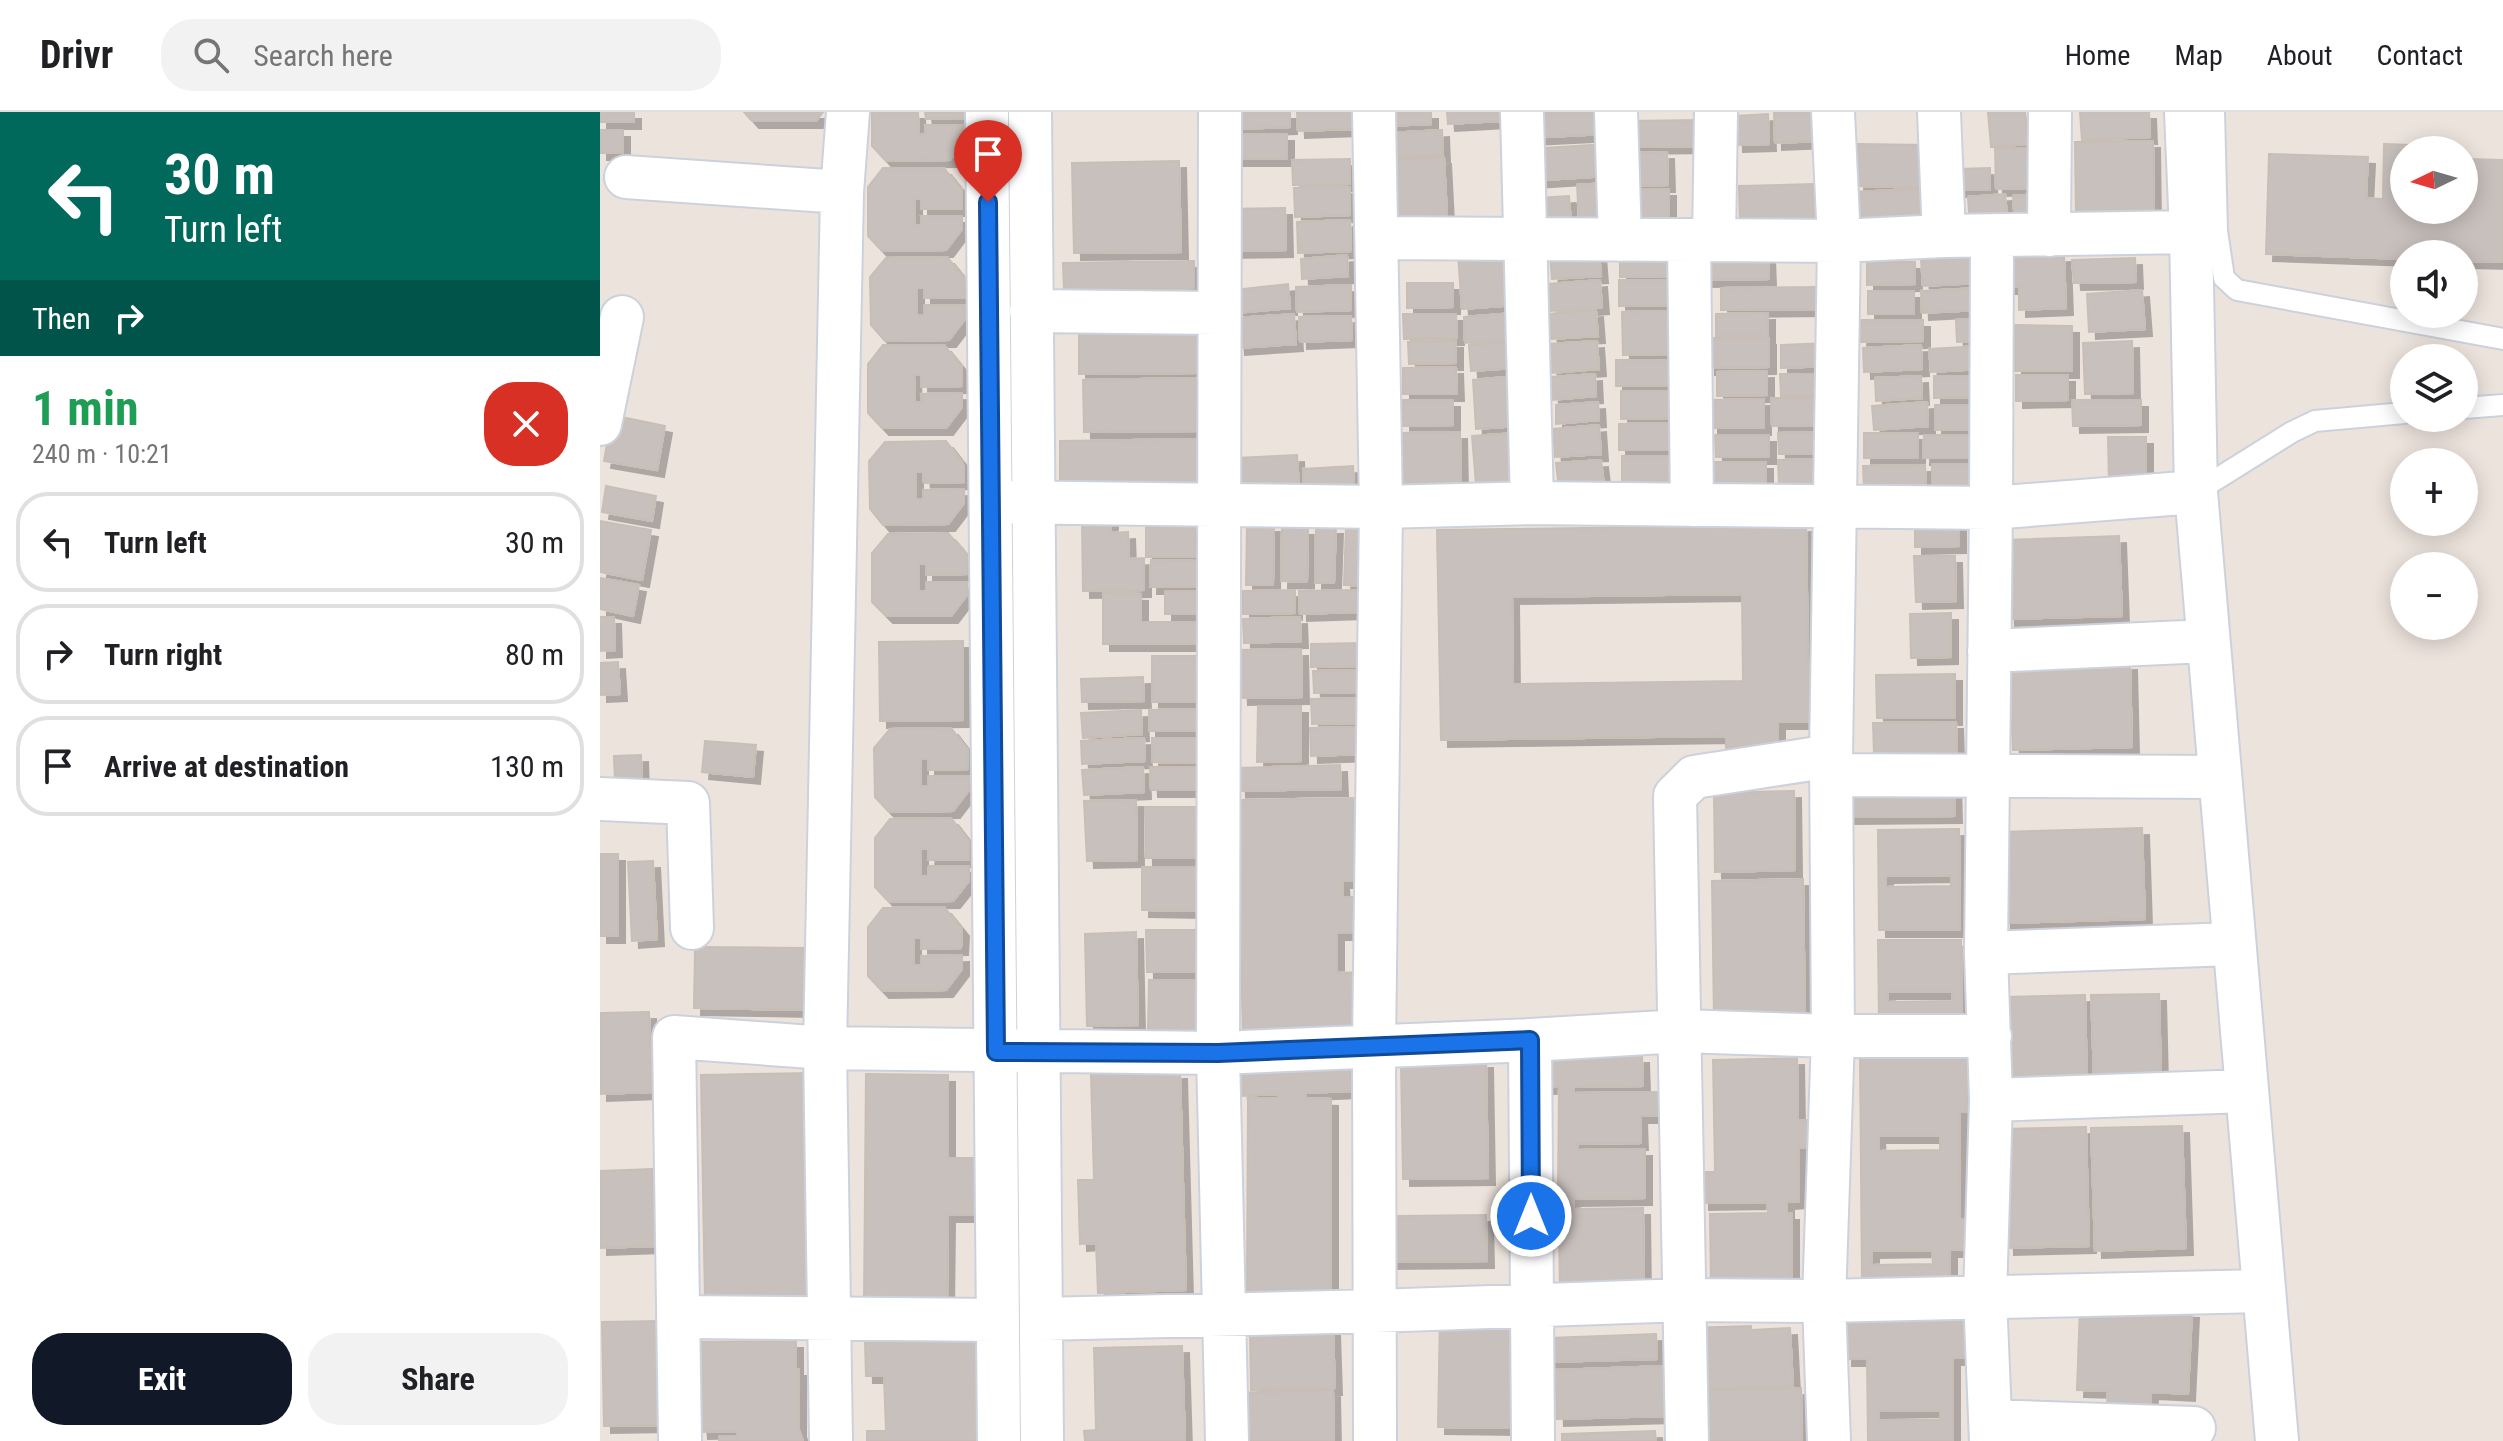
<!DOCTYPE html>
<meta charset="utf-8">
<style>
:root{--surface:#fff;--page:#f2f2f2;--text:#202124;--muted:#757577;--line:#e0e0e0;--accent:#111827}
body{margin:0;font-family:"Roboto Condensed",sans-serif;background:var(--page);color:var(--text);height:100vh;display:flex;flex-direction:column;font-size:30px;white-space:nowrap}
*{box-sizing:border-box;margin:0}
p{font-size:26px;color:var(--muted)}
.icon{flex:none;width:44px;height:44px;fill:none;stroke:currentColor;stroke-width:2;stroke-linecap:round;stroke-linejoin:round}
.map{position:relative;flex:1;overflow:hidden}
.drawer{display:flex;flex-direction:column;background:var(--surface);width:600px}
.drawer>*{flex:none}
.guide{background:#00695c;color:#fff;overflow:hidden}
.needle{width:52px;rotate:265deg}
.tools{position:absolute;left:1790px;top:24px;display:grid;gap:16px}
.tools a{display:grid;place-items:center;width:88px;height:88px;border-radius:50%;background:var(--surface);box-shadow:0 4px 20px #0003;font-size:40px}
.pin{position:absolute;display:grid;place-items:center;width:68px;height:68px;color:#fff;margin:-82px -34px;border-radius:50% 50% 50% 0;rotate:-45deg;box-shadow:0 0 8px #0007}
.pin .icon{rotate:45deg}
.me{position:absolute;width:88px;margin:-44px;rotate:0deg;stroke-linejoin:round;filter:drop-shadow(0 0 6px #0008)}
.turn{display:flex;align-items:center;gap:28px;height:168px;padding:0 32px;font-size:36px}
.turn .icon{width:104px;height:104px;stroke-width:2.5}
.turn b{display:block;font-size:56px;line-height:68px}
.then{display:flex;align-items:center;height:76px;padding:0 32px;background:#0003;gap:16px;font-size:30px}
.round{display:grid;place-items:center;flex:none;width:84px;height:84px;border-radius:32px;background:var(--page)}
.headline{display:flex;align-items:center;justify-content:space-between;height:136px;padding:0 32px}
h1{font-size:48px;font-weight:700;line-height:60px;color:#1e9e55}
.primary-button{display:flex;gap:16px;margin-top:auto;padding:16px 32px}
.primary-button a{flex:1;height:92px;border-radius:32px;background:var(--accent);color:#fff;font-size:32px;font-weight:700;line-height:92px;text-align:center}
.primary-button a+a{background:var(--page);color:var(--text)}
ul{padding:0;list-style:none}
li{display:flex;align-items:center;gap:24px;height:100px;margin:0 16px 12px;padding:0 16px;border:4px solid var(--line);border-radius:32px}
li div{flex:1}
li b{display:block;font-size:30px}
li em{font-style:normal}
header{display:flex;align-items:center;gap:48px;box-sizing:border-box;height:112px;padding:0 40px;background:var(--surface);border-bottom:2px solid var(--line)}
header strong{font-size:38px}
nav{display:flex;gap:44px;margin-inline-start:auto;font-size:28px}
.search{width:560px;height:72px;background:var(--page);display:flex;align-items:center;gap:20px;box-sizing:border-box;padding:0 28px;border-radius:32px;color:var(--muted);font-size:30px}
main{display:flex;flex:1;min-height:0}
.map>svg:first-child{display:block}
.building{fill:#c8c0bc;stroke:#c8beb6;stroke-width:2;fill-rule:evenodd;filter:url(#shadow)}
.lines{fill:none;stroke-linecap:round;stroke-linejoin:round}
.lane-casing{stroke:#cbd2dc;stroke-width:24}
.street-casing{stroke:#cbd2dc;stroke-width:46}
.lane{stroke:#fff;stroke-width:20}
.street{stroke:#fff;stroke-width:42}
.route-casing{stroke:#114b97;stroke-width:20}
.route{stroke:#1a73e8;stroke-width:14}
</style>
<header>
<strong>Drivr</strong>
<div class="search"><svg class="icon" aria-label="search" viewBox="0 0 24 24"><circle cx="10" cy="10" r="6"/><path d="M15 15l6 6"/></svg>Search here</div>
<nav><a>Home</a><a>Map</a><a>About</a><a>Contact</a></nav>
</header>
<main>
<section class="drawer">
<div class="guide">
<div class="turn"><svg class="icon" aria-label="left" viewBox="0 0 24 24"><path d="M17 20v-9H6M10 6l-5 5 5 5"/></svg><div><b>30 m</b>Turn left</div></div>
<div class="then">Then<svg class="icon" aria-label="right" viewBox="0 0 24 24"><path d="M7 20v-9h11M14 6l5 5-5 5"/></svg></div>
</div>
<div class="headline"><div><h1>1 min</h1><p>240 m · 10:21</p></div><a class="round" style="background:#d93025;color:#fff"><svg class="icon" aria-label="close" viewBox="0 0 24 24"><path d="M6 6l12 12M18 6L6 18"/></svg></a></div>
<ul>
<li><svg class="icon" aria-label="left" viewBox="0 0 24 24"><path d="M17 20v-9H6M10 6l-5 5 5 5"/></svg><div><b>Turn left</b></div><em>30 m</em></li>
<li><svg class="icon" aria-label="right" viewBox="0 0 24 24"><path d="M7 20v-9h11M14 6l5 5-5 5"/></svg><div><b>Turn right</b></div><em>80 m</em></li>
<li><svg class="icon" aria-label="arrive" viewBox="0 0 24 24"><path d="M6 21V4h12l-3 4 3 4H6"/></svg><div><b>Arrive at destination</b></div><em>130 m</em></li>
</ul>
<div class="primary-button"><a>Exit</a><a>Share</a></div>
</section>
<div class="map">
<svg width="1903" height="1329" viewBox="0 0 1903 1329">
<defs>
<filter id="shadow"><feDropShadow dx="7" dy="7" stdDeviation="0" flood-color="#0004"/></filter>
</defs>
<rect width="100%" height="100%" fill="#ede3dd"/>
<path class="building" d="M0,0H34V10H0Z
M144,0H223L216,9H152Z
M272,0H318L319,23L326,22L325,13H366V27L350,48L286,49L272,34Z
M325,0H366V6L326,7Z
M637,0H690V15L637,17Z
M697,0H752L753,17L698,19Z
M788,0H831V12L788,14Z
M847,0H900V9L848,12Z
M957,0H1005L1006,22L928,26L927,2Z
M1174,0H1222V29L1175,31Z
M1388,0H1425L1428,32L1391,35Z
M1480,0H1549L1550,25L1482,28Z
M1168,2L1169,32L1136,33L1135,4Z
M1102,8V34L1027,35V9Z
M0,18H23V41H0Z
M842,18L843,43L790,45L788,21Z
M633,22H687V47H634Z
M1553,29L1554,104L1476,105L1475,30Z
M1006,32L1008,64L930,69L928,37Z
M1258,32L1327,33V76L1257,74Z
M1784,32L1840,34L1839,38H1804V98H1864V47L1903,48V150L1864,149V142H1804V147L1666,142L1669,42L1768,45L1766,86L1783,87Z
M1395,36H1428L1430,76L1396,77Z
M1067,40L1068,73L1023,74L1022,41Z
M844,45L847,103L792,105L790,48Z
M750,47V72L693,73L692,48Z
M579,49L581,140L474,141L472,51Z
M283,56H344L362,78V97H321V86L315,87V113H322L321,104H362V117L346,138L282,139L268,124V75Z
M1390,56V78H1359L1358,57Z
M1005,71L1007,110L979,111L977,73Z
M1213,72L1214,111L1140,112L1139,74Z
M750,75V103L695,105L694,76Z
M1028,77H1069V114H1029Z
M1327,77L1328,112L1249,115L1248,80Z
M1405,82L1408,113L1370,115L1368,85Z
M1436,82L1439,112L1415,113L1413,84Z
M969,84L971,112L939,114L937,86Z
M685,96L686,138L622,139V97Z
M750,108L751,139L698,141L697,110Z
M1020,138H1075L1076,164L1020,165Z
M912,139L916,193L862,197L858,143Z
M999,139L1001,164L952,167L950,143Z
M1168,141L1169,167L1104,168L1103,142Z
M747,143L748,164L702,167L701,147Z
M1464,143L1466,196L1419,198V175H1408L1407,145Z
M347,145L365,167V186H324V176H317V203H324V193H365V207L349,228L285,229L271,213L270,165L286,146Z
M1377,145L1379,171L1323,174L1321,148Z
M1535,146L1536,170L1474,171L1472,148Z
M594,149V176L464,178L463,151Z
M1267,150H1315V172L1267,173Z
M1000,168L1002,195L950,199L948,172Z
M1019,168H1075V193L1019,194Z
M807,171H853V195L807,196Z
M688,172L690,196L637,201L635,178Z
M751,173V198L697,200L696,175Z
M1224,175L1225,197L1121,198V176Z
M1378,176L1379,198L1322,201L1321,179Z
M1542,178L1545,217L1489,220L1487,182Z
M1268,179H1314V202H1268Z
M996,198L998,224L951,227L949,202Z
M1076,199V242L1023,243L1022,200Z
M913,201L914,227L865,231L864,205Z
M1168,201V224H1116V202Z
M694,202L696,232L638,236L636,206Z
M803,202H856L857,226L804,227Z
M751,204L752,228L700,230L699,205Z
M1381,207L1382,229L1357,230L1356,208Z
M1261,208H1323V229L1260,230Z
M1415,213L1472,214V259H1415Z
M596,217L597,261L479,262V218Z
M1108,226H1169V255L1108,256Z
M856,229V251L809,252L808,230Z
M997,229L999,257L951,261L948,232Z
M1532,229L1533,281L1485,282L1483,231Z
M913,230L915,256L871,259L869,233Z
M1229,231L1230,254L1181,256V233Z
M283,233H344L362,255V274L321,275V263H314L315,290H322L321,282L362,281V295L346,316H282L268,301V252Z
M1321,233L1322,257L1264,260L1263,236Z
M1380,234L1381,257L1331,260L1329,237Z
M1016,248H1076L1077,274H1016Z
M856,255L857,282H803V256Z
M1167,259V283L1117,284V260Z
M995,262L996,284L952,288L951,265Z
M1180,262H1225V283L1181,284Z
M1416,263H1468V288L1416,289Z
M915,264L918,314L876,317L873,268Z
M1321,264L1322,286L1276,289L1275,266Z
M1334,264H1379V285L1334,286Z
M596,266L597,319L484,320L483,268Z
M1021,279H1076L1077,306L1021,307Z
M1171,286H1223V313L1172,314Z
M1164,287V316H1111V288Z
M803,288H853V313L803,314Z
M1472,288H1541V313L1473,314Z
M998,290L999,308L956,312V293Z
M1327,290L1328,314L1274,318L1272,294Z
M1335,293H1380V318H1335Z
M12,303L65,314L57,358L4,349Z
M1074,311L1075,338H1019V312Z
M999,313L1001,342L955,345L953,317Z
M860,320L861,371L803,372L802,321Z
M1222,320V342H1179L1178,321Z
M916,321L920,369L876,372L872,324Z
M1264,321H1318V346H1264Z
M1115,323H1169V345H1116Z
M1324,323H1377V346H1323Z
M1508,325H1546V371L1509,372Z
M601,327L602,374L460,376V329Z
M346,329L363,351L364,370L324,371L323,360H316V387H323V378L364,377V391L348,412L283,413L270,397L269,349L285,330Z
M697,343L699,375L638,379L637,346Z
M1022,344H1074L1075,369L1022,370Z
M1225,347L1226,374L1179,375L1178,348Z
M1001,348L1004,373L959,376L956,351Z
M1112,350H1166V373L1112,374Z
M1332,352H1381V375H1332Z
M1325,353L1326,375L1264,376L1263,354Z
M753,354L754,374L704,377L703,357Z
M6,374L56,384L52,409L2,400Z
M511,408L510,421L528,420L529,447L544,446V478L483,479L482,409Z
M0,409L51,418L42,468L0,460Z
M1315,411H1359V434L1315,435Z
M647,413H674L673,473H646Z
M1206,413L1209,610H1178V638L1126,639V624L841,628L837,418ZM1142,482L1143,569L913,572L912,485Z
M546,415H595V445H546Z
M716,415H736L734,471H715Z
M746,415H766L764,474L744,473Z
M682,416H708L707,470L681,469Z
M348,421L367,443V462L326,463V452H319V479H326V470H367V483L351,504H286L272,490V441L288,422Z
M1519,424L1522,504L1408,507L1405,428Z
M1314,444H1355L1356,489L1316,490Z
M551,448L597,449L598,475H550Z
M0,466L39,473L33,504L0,497Z
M695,478V501L643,502V479Z
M757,478V500L700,502L699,479Z
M565,479H599V502H565Z
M503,481L541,482V510H597L598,532H503Z
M1351,501V545L1311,546L1310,502Z
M0,505H14L15,538L0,539Z
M700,505L701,529L644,531L643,507Z
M363,529V608L280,609L279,530Z
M764,531L765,554L711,555V532Z
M701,537L702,585L641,586L639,538Z
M552,544H600L601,590H552Z
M18,550L20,582L0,583V551Z
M1530,551L1532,635L1413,638L1409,554Z
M761,558L762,580L714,581L713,559Z
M1355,562V606H1277L1276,563Z
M543,565L544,589L482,590L481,567Z
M763,586L764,611L712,612L711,587Z
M658,594H701V649L657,650Z
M606,597L605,619H549V598Z
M541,598L542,622L483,626L481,601Z
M1356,610L1357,641L1274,642L1273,611Z
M765,615V642L711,644L710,616Z
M351,616L368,638V657L328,658V647H321V674H328V664H369V678L353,699L289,700L275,685L274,636L290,617Z
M544,626L545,649L482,652L481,629Z
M552,626H602V651L552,650Z
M105,629L156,633L153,665L102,660Z
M41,643L42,670L15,671L14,644Z
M740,653L741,677L639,679L638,656Z
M543,655L544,680L484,683L482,658Z
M550,655H599L598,678H551Z
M1354,668L1355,704L1246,705V669Z
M1194,679L1195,758L1115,760L1114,681Z
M760,686L762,769H742L743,785H763L764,821H737V861L764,860L766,920L643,922L637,688Z
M536,688L537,748L487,749L484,689Z
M545,695H597V746H546Z
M351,706L369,729V748H328L329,737H321V764H328L329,754H369V769L353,789L289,790L275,775V726L290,707Z
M1542,716L1545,807L1404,811L1401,720Z
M1359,717L1360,818H1279L1278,718ZM1351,763V774L1286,775V764Z
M0,742H18V824H0Z
M53,749L57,827L32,829L28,750Z
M542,755H597V799L542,798Z
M1203,767L1205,907L1114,908L1112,769Z
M344,795L362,817L361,836L321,837V826H314V853H321V844L362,843V857L346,878L282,879L268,864V815L283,796Z
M546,818H600V860H547Z
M536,820L538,913L487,914L485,822Z
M1278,828H1361L1362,909H1279ZM1288,880H1352V889L1288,890Z
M95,835L206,836V898L94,896Z
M549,868H596V919L548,918Z
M1559,882L1561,964L1494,966L1491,883Z
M1485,883L1487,967L1410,969L1407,885Z
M49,900L52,980L0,982V901Z
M1367,940V1000H1360V1107H1368L1369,1138H1350V1172L1262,1173L1260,941ZM1278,1024H1340V1038L1279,1039ZM1332,1138L1333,1152L1272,1153V1139Z
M1042,944L1043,974L974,975V981L1064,980V1004H1040L1041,1031L977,1032L978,1038L1045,1037V1086L973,1087L974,1097L1043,1096L1044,1179L960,1180L959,1120H955L954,1080L958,1081L959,975H938L937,946Z
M1197,946L1198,1008H1217V1036H1199V1089L1187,1090V1101H1192V1174L1111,1176L1110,1102L1168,1101L1167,1090L1102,1091V1060H1115L1113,948Z
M750,947L751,979L706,981L705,986L731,987V1183L647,1182L648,986H678V982L641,984L639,952Z
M886,949L888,1066L803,1067L801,950Z
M580,960L586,1178L498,1181L496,1131L480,1132L478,1068H494L491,962Z
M211,961L215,1190L105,1191L101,963Z
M266,962L348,963V1046H378V1103H348L347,1190L264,1189Z
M1582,1014L1586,1136L1495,1139L1491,1016Z
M1486,1015L1489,1134L1407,1136L1403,1017Z
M52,1057L55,1134L0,1136V1059Z
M886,1103L887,1149L785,1150L784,1127H798V1104Z
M1480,1195L1592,1199L1588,1282L1551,1280L1550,1297L1507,1296L1508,1279L1477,1278Z
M840,1203L913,1204L910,1316L838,1315Z
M1368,1208L1369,1246H1353V1329H1268L1267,1247H1245V1209ZM1340,1298V1308H1279V1299Z
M60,1209L62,1313L4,1314L2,1210Z
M1151,1214V1218L1190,1216L1193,1274L1098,1277L1090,1216Z
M733,1216L735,1276L651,1278L650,1218Z
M1056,1222L1057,1247L949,1250L948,1226Z
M379,1227L381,1329H267V1319H286L284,1264H266L265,1229Z
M196,1229V1257H199V1318L203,1329H119V1324H137V1319L101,1320L92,1230Z
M582,1234L585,1329H485L484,1319L496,1318L494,1236Z
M1065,1254L1067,1304L957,1307L955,1258Z
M1201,1276L1202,1329H1103L1102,1278Z
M733,1278L734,1329H634L633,1281Z
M1055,1319L1056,1329H962V1322Z"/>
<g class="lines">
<defs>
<path id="lane" d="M1614,0L1617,119L1624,166L1637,178L1903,227
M1864,296L1903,293
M1596,380L1692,320L1715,309L1804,301"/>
<path id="street" d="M387,0L399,1329
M430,0L442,1329
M620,0L618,941L627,1329
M774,0L781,395L774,935L775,1329
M922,0L932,391
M1016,0L1020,128
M1339,0L1344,124
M1586,0L1591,120L1596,380L1677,1329
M26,65L242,80L225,936L231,1329
M242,80L248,0
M1449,123L1450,0
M777,126L1239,129L1344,124L1591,120
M1089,128L1092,393
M1114,128L1116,0
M431,199L619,201
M0,312L22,205
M406,390L781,395L932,391L1391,396L1596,380
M1389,539L1607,529
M1231,663L1619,665
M0,687L88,691L92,816
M1386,841L1633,832
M930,928L933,1329
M1391,988L1647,979
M78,1205L398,1208
M441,1207L775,1199L1085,1188L1224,1189L1663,1179
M1391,1309L1594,1316
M80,1329L74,925L225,936L618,941L930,928L1080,919L1233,924H1390
M1087,1329L1075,684L1094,665L1231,644
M1229,1329L1224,1189L1233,924L1231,644L1239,129L1233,0
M1391,1329L1385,1184L1391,988L1386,841L1391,396L1392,124"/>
</defs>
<use href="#lane" class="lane-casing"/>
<use href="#street" class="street-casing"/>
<use href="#lane" class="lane"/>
<use href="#street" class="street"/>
</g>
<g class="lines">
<defs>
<path id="route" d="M388,90L396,940L618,941L930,928L931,1104"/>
</defs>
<use href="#route" class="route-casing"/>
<use href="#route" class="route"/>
</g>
</svg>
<div class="tools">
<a><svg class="needle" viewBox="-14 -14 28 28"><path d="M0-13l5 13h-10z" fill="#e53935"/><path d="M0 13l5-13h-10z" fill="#757577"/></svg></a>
<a><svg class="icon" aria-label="sound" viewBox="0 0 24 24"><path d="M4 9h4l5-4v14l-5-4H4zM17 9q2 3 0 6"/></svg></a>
<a><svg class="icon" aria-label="layers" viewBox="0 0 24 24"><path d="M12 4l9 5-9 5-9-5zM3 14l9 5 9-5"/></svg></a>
<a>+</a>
<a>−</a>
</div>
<div class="pin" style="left:388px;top:90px;background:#d93025"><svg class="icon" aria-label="arrive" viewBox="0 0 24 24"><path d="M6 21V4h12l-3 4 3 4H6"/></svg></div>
<svg class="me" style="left:931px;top:1104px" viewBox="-20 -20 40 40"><circle r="17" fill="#1a73e8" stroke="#fff" stroke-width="3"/><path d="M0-11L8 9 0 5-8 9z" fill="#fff"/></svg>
</div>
</main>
